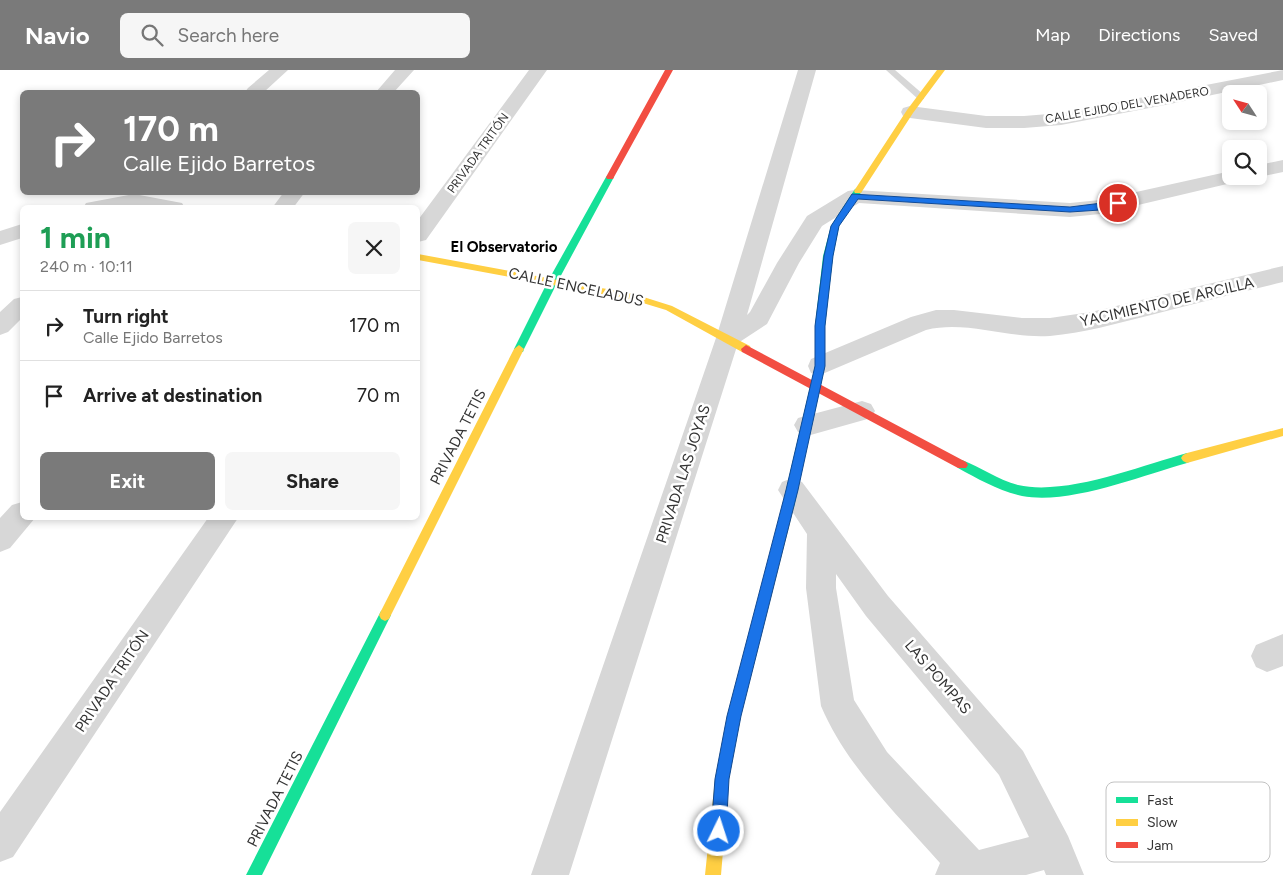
<!DOCTYPE html>
<meta charset="utf-8">
<style>
:root{--surface:#fff;--page:#f6f6f6;--text:#222;--muted:#767676;--line:#e0e0e0;--accent:#7a7a7a}
body{margin:0;font-family:Figtree,sans-serif;background:var(--page);color:var(--text);height:100vh;display:flex;flex-direction:column;font-size:19px;white-space:nowrap}
*{box-sizing:border-box;margin:0}
p{font-size:16px;color:var(--muted)}
.icon{flex:none;width:28px;height:28px;fill:none;stroke:currentColor;stroke-width:2;stroke-linecap:round;stroke-linejoin:round}
.map{position:relative;flex:1;overflow:hidden}
.side{position:absolute;left:20px;top:135px;width:400px;height:315px;display:flex;flex-direction:column;background:var(--surface);border-radius:8px;box-shadow:0 2px 8px #0003}
.side>*{flex:none}
.guide{position:absolute;left:20px;top:20px;width:400px;height:105px;border-radius:8px;box-shadow:0 2px 8px #0003;background:#7a7a7a;color:#fff;overflow:hidden}
.needle{width:32px;rotate:306deg}
.buttons{position:absolute;left:1222px;top:15px;display:grid;gap:10px}
.buttons a{display:grid;place-items:center;width:45px;height:45px;border-radius:8px;background:var(--surface);box-shadow:0 2px 8px #0003;font-size:25px}
.pin{position:absolute;display:grid;place-items:center;width:42px;height:42px;color:#fff;margin:-21px;border:2px solid #fff;border-radius:50%;box-shadow:0 1px 5px #0007}
.me{position:absolute;width:55px;margin:-28px;rotate:4deg;stroke-linejoin:round;filter:drop-shadow(0 0 4px #0008)}
.turn{display:flex;align-items:center;gap:18px;height:105px;padding:0 20px;font-size:22px}
.turn .icon{width:65px;height:65px;stroke-width:2.5}
.turn b{display:block;font-size:35px;line-height:42px}
.round{display:grid;place-items:center;flex:none;width:52px;height:52px;border-radius:8px;background:var(--page)}
.headline{display:flex;align-items:center;justify-content:space-between;height:85px;padding:0 20px}
h1{font-size:30px;font-weight:700;line-height:38px;color:#1e9e55}
.action{display:flex;gap:10px;margin-top:auto;padding:10px 20px}
.action a{flex:1;height:58px;border-radius:8px;background:var(--accent);color:#fff;font-size:20px;font-weight:700;line-height:58px;text-align:center}
.action a+a{background:var(--page);color:var(--text)}
ul{padding:0;list-style:none}
li{display:flex;align-items:center;gap:15px;height:70px;padding:0 20px;border-top:1px solid var(--line)}
li div{flex:1}
li b{display:block;font-size:19px}
li em{font-style:normal}
header{display:flex;align-items:center;gap:30px;box-sizing:border-box;height:70px;padding:0 25px;background:var(--accent);color:#fff}
header strong{font-size:24px}
nav{display:flex;gap:28px;margin-inline-start:auto;font-size:18px}
.search{width:350px;height:45px;background:var(--page);display:flex;align-items:center;gap:12px;box-sizing:border-box;padding:0 18px;border-radius:8px;color:var(--muted);font-size:19px}
.map>svg:first-child{display:block}
.lines{fill:none;stroke-linecap:round;stroke-linejoin:round}
.lane{fill:#d7d7d7;fill-rule:evenodd}
.street{fill:#d7d7d7;fill-rule:evenodd}
.fast{fill:#16e098;fill-rule:evenodd}
.slow{fill:#ffcf43;fill-rule:evenodd}
.jam{fill:#f24e42;fill-rule:evenodd}
.route{fill:#1a73e8;stroke:#114b97}
.labels{text-anchor:middle;dominant-baseline:central;stroke-width:5;stroke-linejoin:round;paint-order:stroke}
.far-street-label{font-size:12px;fill:#333;stroke:#fff}
.far-quarter-label{font-size:15px;font-weight:bold;fill:#000;stroke:#fff}
.street-label{font-size:15px;fill:#333;stroke:#fff}
.key{fill:#fff;stroke:#c2c2c2;stroke-width:1}
.key-label{font-size:14px;fill:#333}
</style>
<header>
<strong>Navio</strong>
<div class="search"><svg class="icon" aria-label="search" viewBox="0 0 24 24"><circle cx="10" cy="10" r="6"/><path d="M15 15l6 6"/></svg>Search here</div>
<nav><a>Map</a><a>Directions</a><a>Saved</a></nav>
</header>
<div class="map">
<svg width="1283" height="805" viewBox="0 0 1283 805">
<rect width="100%" height="100%" fill="#fff"/>
<g class="lines">
<path class="lane" d="M886,0H895L924,25V29H918Z"/>
<path class="street" d="M269,0H288L264,22H245L248,18Z
M395,0H414L394,22H376Z
M529,0H547L426,170L418,172V150Z
M798,0H816L747,245L750,242L777,193L807,146L848,121L855,120L1070,133L1100,130L1231,101V106H1247L1244,110L1100,144L1070,147L859,133L822,156L799,193L767,254L738,273L569,805H531L716,268Z
M1283,0V10L1170,34L1061,55L1024,58H986L910,48L903,46L901,42L903,38L910,36L986,46H1024L1061,43Z
M1283,90V102L1259,107L1256,106H1259V95Z
M284,122H305L293,138H272Z
M134,124L182,133L185,138H83L86,133Z
M22,154V168L0,175V161Z
M1283,196V212C1238,223 1192,234 1147,246C1115,254 1083,263 1050,266C1008,269 967,250 926,260L820,305L811,303L808,296L811,289L911,247L936,240H954L1022,248H1050L1091,242Z
M22,227V248L8,262L0,265V242L14,229Z
M862,331L871,334L875,341L871,348L807,366L798,362L794,355L798,348Z
M792,408L802,412L888,526L1023,681L1068,766L1084,805H1046L1044,800L1026,805H935L940,793C897,744 847,697 821,636L806,518L807,464L778,420L782,412ZM836,504L866,546L999,705L1029,767L979,780L887,682L854,630L836,518Z
M22,432V448H35L10,478L0,482V448L12,435Z
M208,448H238L13,787L0,792V742Z
M1283,564V596L1267,602L1256,597L1251,586L1256,575Z"/>
<path class="fast" d="M610,104L614,107L558,211L524,279L523,282H515L514,279L548,211L606,107Z
M858,118L862,121L839,156L833,186L825,256V296L794,437L792,441L788,442L784,441L782,437L815,296V256L823,186L831,156L855,119Z
M1187,383L1191,385L1193,388L1191,391L1187,393C1140,406 1070,435 1022,426C999,421 978,409 958,398L956,395L958,392L962,390C981,397 998,410 1018,415C1066,426 1140,396 1187,383Z
M385,539L389,541L391,545L389,549L262,805H246L381,541Z"/>
<path class="slow" d="M937,0H945L913,43L861,123H855L854,121L907,40Z
M418,184L634,224L672,236L750,276L751,279L750,282H742L666,240L633,230L418,190Z
M519,275L524,279L389,549L385,551L381,549L379,545L381,541L514,279Z
M1283,358V366L1187,393L1183,391L1181,388L1183,385L1187,383Z
M788,432L792,433L794,437L741,646L729,709L721,805H705L715,709L727,646L782,437L784,433Z"/>
<path class="jam" d="M665,0H673L614,107L613,109H607L606,107Z
M746,275L966,392L968,395L966,398H958L742,282L741,279Z"/>
</g>
<path class="route" d="M852,124L1070,137L1118,131L1122,133L1100,140L1070,142L858,129L839,156L833,186L825,256V296L798,420L741,646L729,709L726,761L724,766L719,768L713,766L711,761L715,709L727,646L786,420L815,296V256L824,186L831,156Z"/>
<g class="labels">
<g class="far-street-label">
<text transform="translate(1127 35) rotate(-10)">CALLE EJIDO DEL VENADERO</text>
<text transform="translate(478 83) rotate(-54)">PRIVADA TRITÓN</text>
</g>
<g class="far-quarter-label">
<text x="504" y="177">El Observatorio</text>
</g>
<g class="street-label">
<text transform="translate(576 217) rotate(12)">CALLE ENCELADUS</text>
<text transform="translate(1167 232) rotate(-13)">YACIMIENTO DE ARCILLA</text>
<text transform="translate(458 367) rotate(-63)">PRIVADA TETIS</text>
<text transform="translate(683 404) rotate(-72)">PRIVADA LAS JOYAS</text>
<text transform="translate(938 607) rotate(49)">LAS POMPAS</text>
<text transform="translate(112 611) rotate(-56)">PRIVADA TRITÓN</text>
<text transform="translate(275 729) rotate(-63)">PRIVADA TETIS</text>
</g>
</g>
<rect x="1106" y="712" width="164" height="80" rx="8" class="key"/>
<rect x="1116" y="727" width="22" height="6" fill="#16e098"/>
<rect x="1116" y="749" width="22" height="7" fill="#ffcf43"/>
<rect x="1116" y="772" width="22" height="6" fill="#f24e42"/>
<g class="key-label">
<text x="1147" y="735">Fast</text>
<text x="1147" y="757">Slow</text>
<text x="1147" y="780">Jam</text>
</g>
</svg>
<div class="buttons">
<a><svg class="needle" viewBox="-14 -14 28 28"><path d="M0-13l5 13h-10z" fill="#e53935"/><path d="M0 13l5-13h-10z" fill="#767676"/></svg></a>
<a><svg class="icon" aria-label="search" viewBox="0 0 24 24"><circle cx="10" cy="10" r="6"/><path d="M15 15l6 6"/></svg></a>
</div>
<div class="pin" style="left:1118px;top:133px;background:#d93025"><svg class="icon" aria-label="arrive" viewBox="0 0 24 24"><path d="M6 21V4h12l-3 4 3 4H6"/></svg></div>
<svg class="me" style="left:719px;top:761px" viewBox="-20 -20 40 40"><circle r="17" fill="#1a73e8" stroke="#fff" stroke-width="3"/><path d="M0-11L8 9 0 5-8 9z" fill="#fff"/></svg>
<div class="guide">
<div class="turn"><svg class="icon" aria-label="right" viewBox="0 0 24 24"><path d="M7 20v-9h11M14 6l5 5-5 5"/></svg><div><b>170 m</b>Calle Ejido Barretos</div></div>
</div>
<section class="side">
<div class="headline"><div><h1>1 min</h1><p>240 m · 10:11</p></div><a class="round"><svg class="icon" aria-label="close" viewBox="0 0 24 24"><path d="M6 6l12 12M18 6L6 18"/></svg></a></div>
<ul>
<li><svg class="icon" aria-label="right" viewBox="0 0 24 24"><path d="M7 20v-9h11M14 6l5 5-5 5"/></svg><div><b>Turn right</b><p>Calle Ejido Barretos</p></div><em>170 m</em></li>
<li><svg class="icon" aria-label="arrive" viewBox="0 0 24 24"><path d="M6 21V4h12l-3 4 3 4H6"/></svg><div><b>Arrive at destination</b></div><em>70 m</em></li>
</ul>
<div class="action"><a>Exit</a><a>Share</a></div>
</section>
</div>
